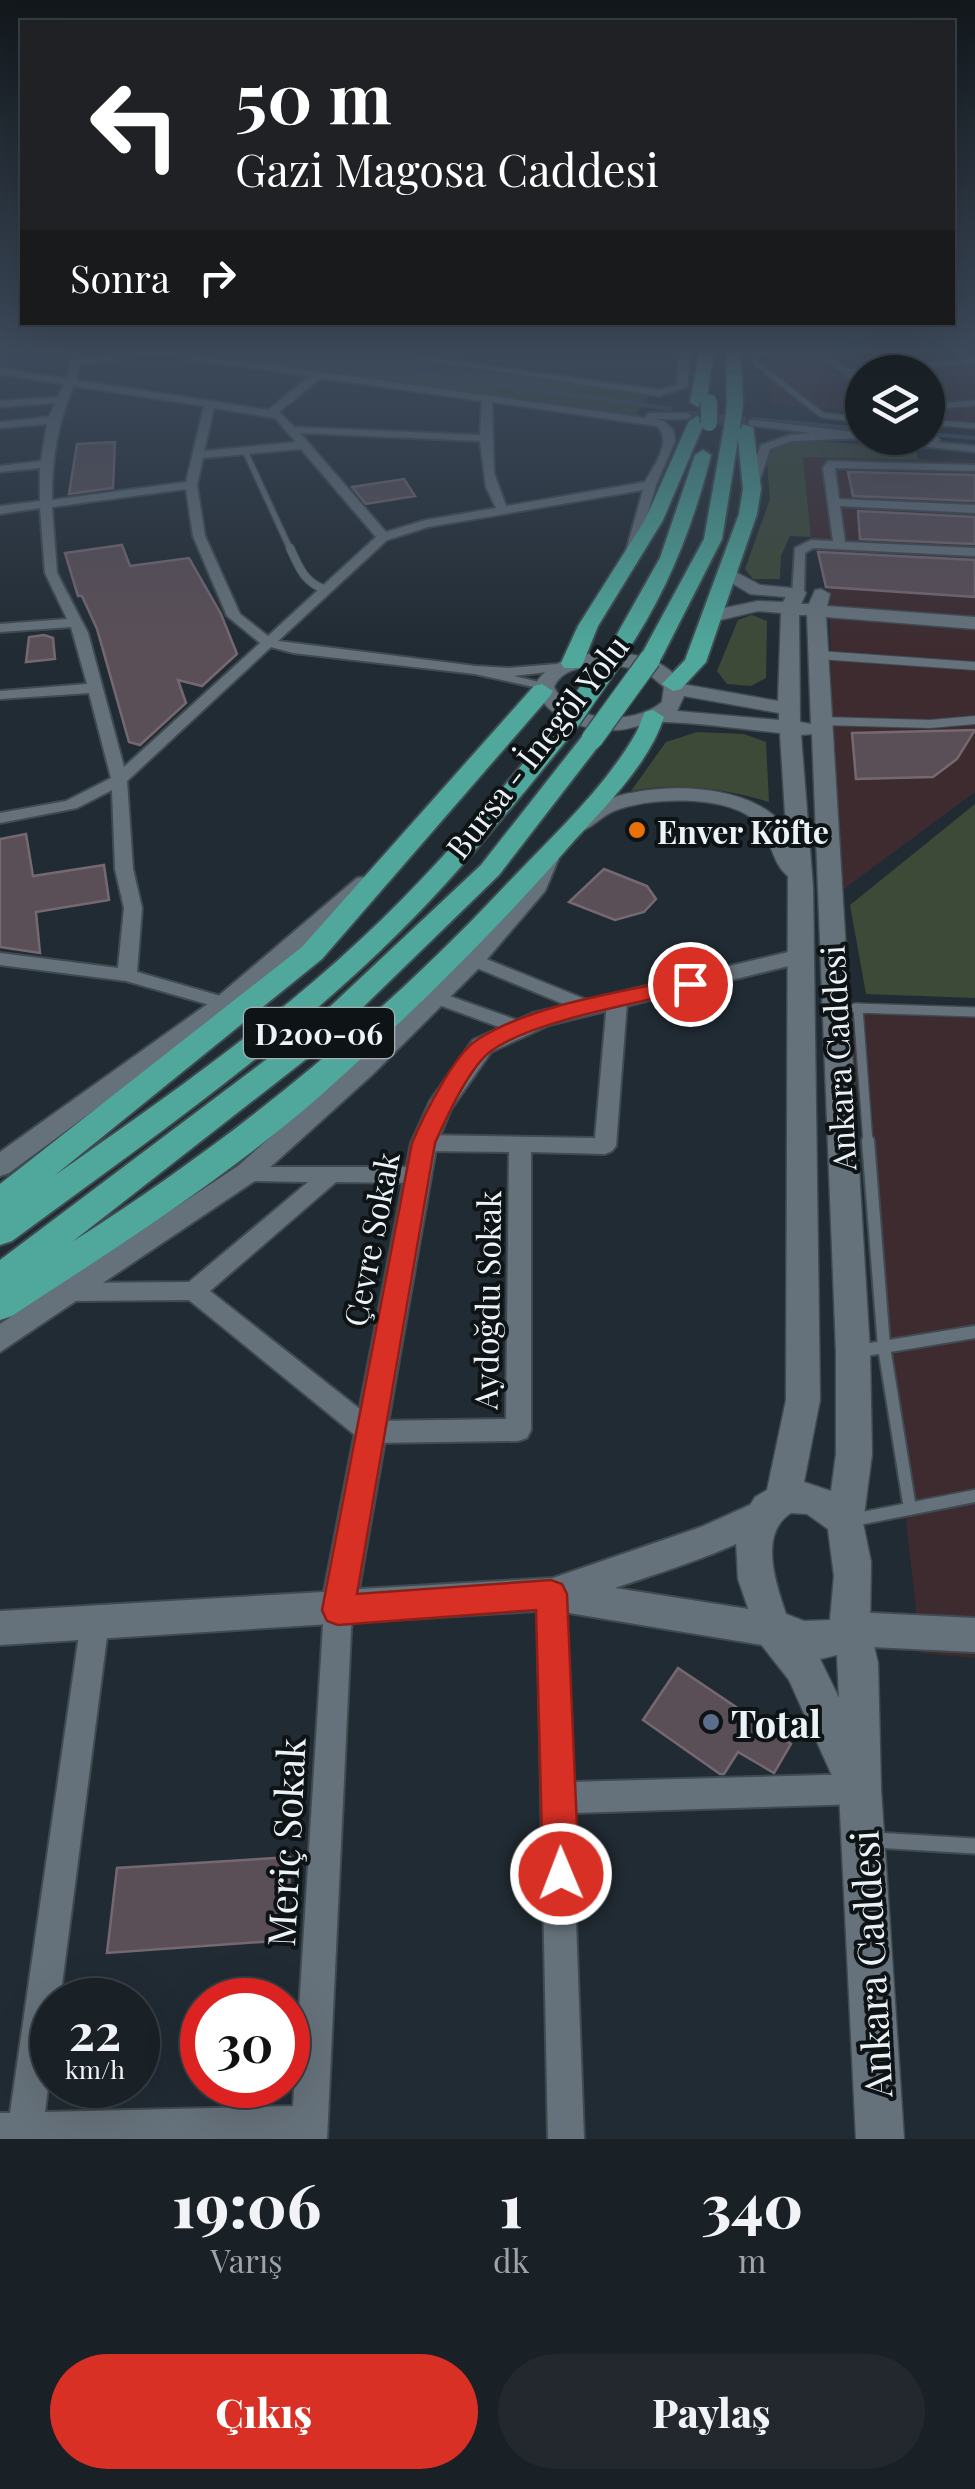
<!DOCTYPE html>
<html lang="tr">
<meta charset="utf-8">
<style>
:root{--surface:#192026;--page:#22282e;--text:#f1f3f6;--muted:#9fa3a7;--line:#373e43;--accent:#d93025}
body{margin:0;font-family:"Playfair Display",serif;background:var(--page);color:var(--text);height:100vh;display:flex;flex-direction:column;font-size:38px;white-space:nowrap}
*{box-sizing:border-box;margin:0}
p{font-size:32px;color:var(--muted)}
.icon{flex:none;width:55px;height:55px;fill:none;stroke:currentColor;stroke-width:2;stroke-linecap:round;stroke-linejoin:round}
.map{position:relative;height:2139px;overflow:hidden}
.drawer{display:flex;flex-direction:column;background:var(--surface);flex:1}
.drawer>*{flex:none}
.top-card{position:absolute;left:20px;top:20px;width:935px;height:305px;border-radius:0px;box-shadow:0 10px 40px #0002,0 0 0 2px var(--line);background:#202124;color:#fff;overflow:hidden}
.buttons{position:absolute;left:845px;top:355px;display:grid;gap:20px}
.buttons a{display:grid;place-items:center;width:100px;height:100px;border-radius:50%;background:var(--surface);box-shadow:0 10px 40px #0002,0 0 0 2px var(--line);font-size:50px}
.speed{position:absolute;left:30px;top:1978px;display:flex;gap:20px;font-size:50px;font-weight:700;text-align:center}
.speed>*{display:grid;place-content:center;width:130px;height:130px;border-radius:50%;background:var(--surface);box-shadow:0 10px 40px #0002,0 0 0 2px var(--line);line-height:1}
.speed small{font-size:25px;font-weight:400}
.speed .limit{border:15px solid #d22;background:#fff;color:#111}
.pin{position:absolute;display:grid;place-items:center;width:85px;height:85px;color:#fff;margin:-42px;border:5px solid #fff;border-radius:50%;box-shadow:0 2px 10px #0007}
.me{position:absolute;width:110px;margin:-55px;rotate:359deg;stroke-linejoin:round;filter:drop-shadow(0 0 8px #0008)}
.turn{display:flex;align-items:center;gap:35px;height:210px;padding:0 50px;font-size:45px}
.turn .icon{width:130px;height:130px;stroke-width:2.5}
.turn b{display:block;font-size:70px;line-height:85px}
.then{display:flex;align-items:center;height:95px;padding:0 50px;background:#0003;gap:20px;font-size:38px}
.eta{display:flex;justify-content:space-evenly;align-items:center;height:170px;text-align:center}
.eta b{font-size:60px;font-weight:800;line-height:70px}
.primary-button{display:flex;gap:20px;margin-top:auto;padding:20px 50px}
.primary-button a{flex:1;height:115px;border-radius:60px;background:var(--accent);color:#fff;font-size:40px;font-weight:800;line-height:115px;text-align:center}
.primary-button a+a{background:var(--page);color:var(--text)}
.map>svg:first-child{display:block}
.industrial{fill:#3e2b30}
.green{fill:#3d4a37}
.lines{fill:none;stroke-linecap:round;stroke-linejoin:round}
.stream{stroke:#355266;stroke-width:4}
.building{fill:#5b4f57;stroke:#756871;stroke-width:2.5}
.minor-tunnel{stroke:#3f4951;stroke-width:11;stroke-dasharray:11 5;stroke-linecap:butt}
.service-far4-casing{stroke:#404a50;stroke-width:8}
.service-far3-casing{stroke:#404a50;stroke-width:10}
.service-far2-casing{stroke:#404a50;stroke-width:12}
.service-far1-casing{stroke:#404a50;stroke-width:16}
.service-casing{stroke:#404a50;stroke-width:19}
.minor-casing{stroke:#404a50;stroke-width:4}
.tertiary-casing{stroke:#404a50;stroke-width:4}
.secondary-casing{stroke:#404a50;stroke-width:3}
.trunk-casing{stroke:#404a50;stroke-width:4}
.path{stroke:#80888f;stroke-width:2.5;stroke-dasharray:1 4;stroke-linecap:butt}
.service-far4{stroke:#66727b;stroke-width:5}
.service-far3{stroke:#66727b;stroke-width:8}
.service-far2{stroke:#66727b;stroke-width:9}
.service-far1{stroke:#66727b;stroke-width:12}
.service{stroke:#66727b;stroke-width:15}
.minor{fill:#66727b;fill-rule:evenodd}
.tertiary{fill:#66727b;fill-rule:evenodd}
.secondary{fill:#66727b;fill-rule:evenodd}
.trunk{fill:#4fa89b;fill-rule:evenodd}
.trunk-bridge-far1-casing{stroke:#404a50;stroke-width:19;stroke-linecap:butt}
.trunk-bridge-casing{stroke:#404a50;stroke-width:24;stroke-linecap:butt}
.trunk-bridge-far1{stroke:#4fa89b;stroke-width:16}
.trunk-bridge{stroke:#4fa89b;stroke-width:21}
.route{fill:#d93025;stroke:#8d1f18;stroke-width:2.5}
.food-dot{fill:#e8710a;stroke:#0e1316;stroke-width:4}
.service-dot{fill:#5c6f8a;stroke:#0e1316;stroke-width:4}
.labels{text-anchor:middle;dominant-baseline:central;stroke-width:8;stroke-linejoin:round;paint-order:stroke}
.shield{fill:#0e1316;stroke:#a9b0b4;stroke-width:2.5}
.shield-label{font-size:30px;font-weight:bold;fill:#ecf3f8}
.street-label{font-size:32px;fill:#ecf3f8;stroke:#0e1316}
.poi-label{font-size:32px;font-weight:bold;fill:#ecf3f8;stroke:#0e1316;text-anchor:start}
.near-poi-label{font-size:38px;font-weight:bold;fill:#ecf3f8;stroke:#0e1316;text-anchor:start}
.near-street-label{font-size:38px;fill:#ecf3f8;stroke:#0e1316}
</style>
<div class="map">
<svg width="975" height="2139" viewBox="0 0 975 2139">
<rect width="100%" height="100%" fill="#212b33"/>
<path class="industrial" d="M768,351H975V422L928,418V372H862V412L772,404Z
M803,456L975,460V792L837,894L829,587L811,537Z
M847,1003L975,1006V1658L921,1653Z"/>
<path class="green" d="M177,351H337L650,395L633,417Z
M798,440L915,448L918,460L803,457L811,537L790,536L781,556L780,579H753L745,569L770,499L766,451Z
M752,615L767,621L766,678L751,686L727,684L717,671L738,620Z
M697,732L744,734L766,742L769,802C723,788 678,782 631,791L666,742Z
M975,804V998L866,994L850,905Z"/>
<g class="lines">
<path class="stream" d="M263,351L671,409
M754,419L862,429
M928,434L975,438"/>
</g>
<path class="building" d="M115,442L113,488L69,494L77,444Z
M848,472L975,475V501L853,496Z
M404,479L415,496L366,504L352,487Z
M858,511L975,517V544L860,539Z
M122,545L130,566L189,558L221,614L237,654L202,686L178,680L186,703L140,745L129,742L97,629L82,596H78L65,553Z
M818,552L975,560V597L826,587Z
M44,635L53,638L55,659L26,662L29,637Z
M975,730L957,759L933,777L856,779L852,733Z
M26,834L33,876L104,865L109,900L36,912L40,953L0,947V839Z
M604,869L647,886L656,899L644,912L615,920L569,902Z
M678,1668L791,1744L774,1773L738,1752L724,1774H720L643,1720Z
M290,1857L288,1940L107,1953L117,1868Z"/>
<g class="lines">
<path class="minor-tunnel" d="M687,416L753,423"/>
<defs>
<path id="service-far4" d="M753,351L757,364L822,415L862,420
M820,351L862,385
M754,354L795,351
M847,372L975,361
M928,407L975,403
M928,422L975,426
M928,433L937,440
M245,451L291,551"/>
<path id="service-far3" d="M290,548C299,567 304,582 324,589
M819,655L975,666
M822,721L930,724L975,720"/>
<path id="service-far2" d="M855,1008L975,1012
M858,1008L868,1143"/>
<path id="service-far1" d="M868,1141L884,1347L910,1509
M859,1351L975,1332
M853,1520L975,1496"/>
<path id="service" d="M875,1840L975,1846"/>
<path id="minor" d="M73,351H83L81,358L135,351H172L645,418L649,413H687L692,416L687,419H656L664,421L673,430L675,441L656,485L634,561L624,558L643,490L428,527L387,540L278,641L475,666L509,668L569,663L571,666L564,670L514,676L547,684V690L475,674L293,653L271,647L127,781L133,869L142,908L137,972L231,999L234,1003L224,1009L126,981L0,965V953L118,968L124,908L115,869L112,790L77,808L0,823V813L66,801L111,778L89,693L0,699V691L87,684L71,627L0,632V624L67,619L45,573L40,508L0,514V506L40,501V468L0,472V466L41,461L47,424L0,428V422L49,417L55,403L0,407V401L58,397L64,384L0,374V368L67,379ZM154,354L310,376L268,410L76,380L80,364ZM321,378L482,401L480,435L294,427L279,412ZM74,386L204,406L186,482L52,500C52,458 57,424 74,386ZM492,402L657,426C673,442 654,465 645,482L506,506L494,473ZM214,408L275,418L296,442L204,451ZM300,433L480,441L486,487L496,508L426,520L386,532ZM301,449L376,537L268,636L240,614L205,536L197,485L203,458ZM186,489L193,536L227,616L260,643L124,767L88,633L57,573L52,507Z
M362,351H386L659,390L677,385L680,351H690L687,387L659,396Z
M753,420L862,433V438H866L792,441L770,449L758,485L752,488L746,485L761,445L790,435L811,433L749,425V421Z
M867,438H898L975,446V452L872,441Z
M828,461L975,465V471L835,468L839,499L975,505V513L840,506L845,542L975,548V556L813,548L805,553L804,593L792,596L795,548L811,540L833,541L823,468Z
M474,954L597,1004L600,1008L590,1014L583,1012L467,964L465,960L467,956Z
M438,992L528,1024L531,1029L521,1035L431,1002L429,998L431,994Z
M617,996L627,1002L616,1146L612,1151L605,1154L531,1152V1430L527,1438L518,1441L370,1443L361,1440L189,1300L70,1301L62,1298L58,1292L62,1286L70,1283L189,1282L308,1182L247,1181L239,1179L236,1173L239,1167H417L425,1169L428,1175L425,1181L417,1183L336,1182L210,1291L375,1421L506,1419L509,1152L424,1151L417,1148L413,1143L417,1138L424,1135L595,1138L607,1002Z
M551,1581L561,1585L565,1594L571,1782L860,1774L871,1778L875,1789L871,1800L860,1804L572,1813L584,2139H548L537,1594L541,1585Z
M338,1597L348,1601L352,1610L327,2139H0V2113H10L81,1621L85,1612L95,1608L105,1612L109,1621L60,2000H52V2055L45,2112L293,2106L324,1610L328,1601Z"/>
<path id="tertiary" d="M550,847L561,853L545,891L482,965L373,1074L256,1180L0,1352V1324L238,1166L355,1062L466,955L527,884L539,853Z
M365,877L373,878L376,883L373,888L232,1008L9,1173L0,1176V1152L216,998L357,878Z
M801,949L812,956L809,961L549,1025L491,1052L451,1109L437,1143L359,1589L553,1578L701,1527L761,1500L773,1504L778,1515C765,1542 648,1576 615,1588L774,1613L786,1618L792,1630L786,1642L774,1647L551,1610L0,1645V1611L324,1592L411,1143L430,1101L473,1040L533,1013Z
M851,1612L975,1618V1652L851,1646L839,1641L833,1629L839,1617Z"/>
<path id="secondary" d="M728,568L760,585L803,589L806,593L801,604H809L815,590L821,589L830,594L827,606L975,617V629L826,617L870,1352L872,1454L863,1523L871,1562L870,1629L878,1663L881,1789L904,2139H856L839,1791L789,1680L760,1643L738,1579L736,1540L740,1522L755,1497L767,1490L786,1400L788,876C770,863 772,832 752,818C720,795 650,797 614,811C597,818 586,837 566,832L563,827C605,777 749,773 786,829L780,733C741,729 702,723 664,722C648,721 633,729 618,730C584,731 548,720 534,687C554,642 657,641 682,684L778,701L781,613L758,611L712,622L703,616L705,612L758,601L783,602L786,597L750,594L722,577V569ZM799,615H807L811,724L800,722ZM609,664L645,671L664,687L662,702C634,726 571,724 554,687C563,666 589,667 609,664ZM684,696L779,713V720L677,711ZM812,734L836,1352V1454L831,1491L804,1482L820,1400L813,887L801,735ZM791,1513L807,1514L828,1529L834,1576L830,1620L804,1621L786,1614C776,1584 758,1534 791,1513ZM837,1655L839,1698L820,1659Z"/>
<path id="trunk" d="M700,351H714L706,402L698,407L690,402Z
M726,351H740L743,404L735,409L727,404Z
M697,416L705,421L663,520L598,626L583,663L580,668H564L561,663L578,626L645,520L689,421Z
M732,422L753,427L761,489L757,514L706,662L681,689L673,691L662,684L685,660L739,514L743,489L738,439L722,539L661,659L650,665L639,659L704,539L724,427Z
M703,450L711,455C693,527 666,595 624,656H610L607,652L660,558L695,455Z
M542,684L553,691L550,696L322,959L54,1176C159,1102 266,1028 360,940C431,875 493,800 554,726H570L573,731L570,736C509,811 448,887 378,953C265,1060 137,1149 12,1241L0,1245V1184L302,947L534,686Z
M653,710L664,717C648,767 600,811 566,850C490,937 406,1019 320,1096C225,1179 117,1247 12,1316L0,1320V1260L303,1032L481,865L584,734H600L603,739L600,744L499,875L323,1046L72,1242C229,1142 374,1025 502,889C547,841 603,791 636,733C640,726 641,719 645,712Z"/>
</defs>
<use href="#service-far4" class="service-far4-casing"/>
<use href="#service-far3" class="service-far3-casing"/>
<use href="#service-far2" class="service-far2-casing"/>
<use href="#service-far1" class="service-far1-casing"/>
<use href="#service" class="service-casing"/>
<use href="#minor" class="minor-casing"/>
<use href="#tertiary" class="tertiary-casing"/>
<use href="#secondary" class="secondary-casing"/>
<use href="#trunk" class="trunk-casing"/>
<path class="path" d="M283,351L358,362"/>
<use href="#service-far4" class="service-far4"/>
<use href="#service-far3" class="service-far3"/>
<use href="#service-far2" class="service-far2"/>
<use href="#service-far1" class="service-far1"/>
<use href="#service" class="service"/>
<use href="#minor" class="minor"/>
<use href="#tertiary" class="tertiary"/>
<use href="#secondary" class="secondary"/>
<use href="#trunk" class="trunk"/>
<defs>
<path id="trunk-bridge-far1" d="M709,402V423
M732,427L735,404"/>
<path id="trunk-bridge" d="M562,731L617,652
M592,739L650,659"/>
</defs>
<use href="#trunk-bridge-far1" class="trunk-bridge-far1-casing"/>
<use href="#trunk-bridge" class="trunk-bridge-casing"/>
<use href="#trunk-bridge-far1" class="trunk-bridge-far1"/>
<use href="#trunk-bridge" class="trunk-bridge"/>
</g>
<linearGradient id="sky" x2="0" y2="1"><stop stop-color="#12181c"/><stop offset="0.54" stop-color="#3d4a5b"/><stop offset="1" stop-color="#3d4a5b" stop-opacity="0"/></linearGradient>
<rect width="975" height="650" fill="url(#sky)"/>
<path class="route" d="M690,977L698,979L701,984L698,988C643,1003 535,1019 491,1051C469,1067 446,1118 435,1143L357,1594L551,1580L562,1584L567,1594L579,1874L574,1886L561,1892L548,1886L543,1874L536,1610L338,1625L327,1621L322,1610L412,1143C423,1117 454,1054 477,1040C534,1003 625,992 690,977Z"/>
<circle class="food-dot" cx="637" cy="830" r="10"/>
<circle class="service-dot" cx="711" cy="1722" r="10"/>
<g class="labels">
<rect class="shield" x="244" y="1008" width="150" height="50" rx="8"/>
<g class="shield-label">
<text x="319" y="1033">D200-06</text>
</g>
<g class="street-label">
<text transform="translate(536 746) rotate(-52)">Bursa - İnegöl Yolu</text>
<text transform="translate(837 1058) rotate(-93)">Ankara Caddesi</text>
<text transform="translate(370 1239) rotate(-79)">Çevre Sokak</text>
<text transform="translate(486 1300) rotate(-89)">Aydoğdu Sokak</text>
</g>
<g class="poi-label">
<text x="657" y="830">Enver Köfte</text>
</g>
<g class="near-poi-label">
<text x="731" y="1722">Total</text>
</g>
<g class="near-street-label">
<text transform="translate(285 1842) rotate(-87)">Meriç Sokak</text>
<text transform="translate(870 1964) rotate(-93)">Ankara Caddesi</text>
</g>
</g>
</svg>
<div class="buttons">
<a><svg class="icon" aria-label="layers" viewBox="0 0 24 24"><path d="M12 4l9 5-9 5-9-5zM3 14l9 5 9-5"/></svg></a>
</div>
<div class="speed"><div>22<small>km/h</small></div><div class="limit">30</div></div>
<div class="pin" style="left:690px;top:984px;background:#d93025"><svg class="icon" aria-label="arrive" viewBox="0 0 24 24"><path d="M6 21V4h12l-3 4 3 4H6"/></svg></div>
<svg class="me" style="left:561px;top:1874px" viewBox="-20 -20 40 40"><circle r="17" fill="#d93025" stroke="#fff" stroke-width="3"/><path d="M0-11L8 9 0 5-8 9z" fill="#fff"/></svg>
<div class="top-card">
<div class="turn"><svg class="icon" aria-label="left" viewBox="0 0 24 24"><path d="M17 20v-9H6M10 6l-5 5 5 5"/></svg><div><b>50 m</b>Gazi Magosa Caddesi</div></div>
<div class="then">Sonra<svg class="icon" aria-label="right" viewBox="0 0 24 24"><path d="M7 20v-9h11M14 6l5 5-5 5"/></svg></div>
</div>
</div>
<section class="drawer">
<div class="eta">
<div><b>19:06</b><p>Varış</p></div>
<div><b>1</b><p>dk</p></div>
<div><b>340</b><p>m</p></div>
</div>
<div class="primary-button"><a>Çıkış</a><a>Paylaş</a></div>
</section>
